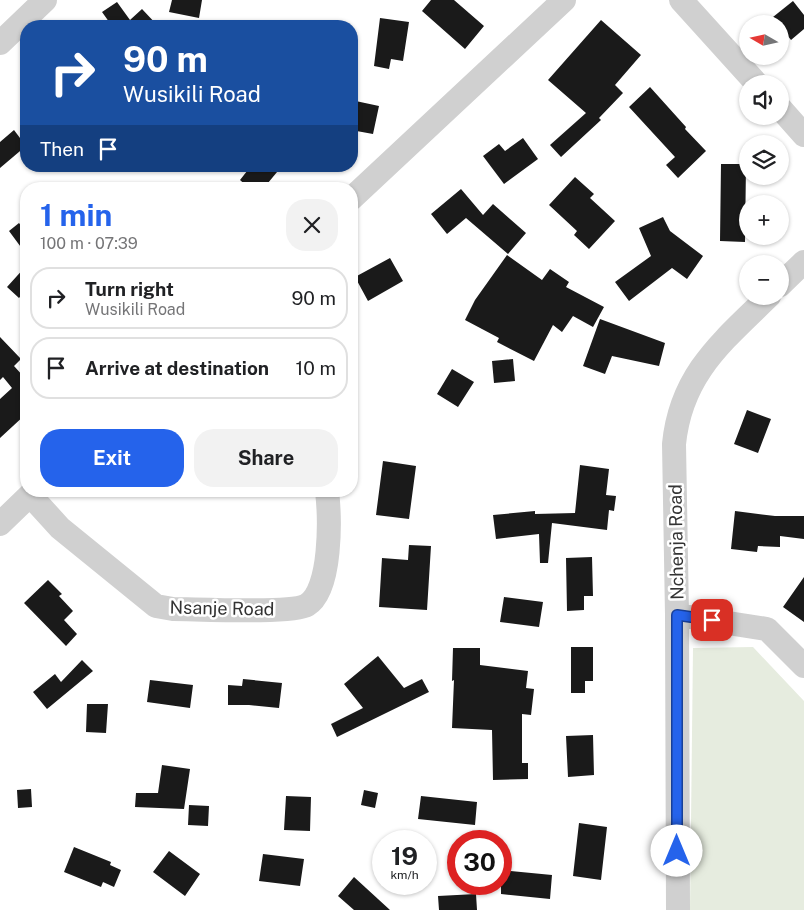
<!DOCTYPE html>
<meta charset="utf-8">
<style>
:root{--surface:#fff;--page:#f2f2f2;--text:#202124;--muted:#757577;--line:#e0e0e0;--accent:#2563eb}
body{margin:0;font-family:"Public Sans",sans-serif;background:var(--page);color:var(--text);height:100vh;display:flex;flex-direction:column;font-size:19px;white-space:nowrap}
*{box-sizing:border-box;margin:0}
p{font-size:16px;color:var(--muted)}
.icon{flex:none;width:28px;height:28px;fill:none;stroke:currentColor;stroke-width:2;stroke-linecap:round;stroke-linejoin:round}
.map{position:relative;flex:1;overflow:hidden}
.panel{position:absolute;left:20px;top:182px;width:338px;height:315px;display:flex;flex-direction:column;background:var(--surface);border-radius:20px;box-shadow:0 1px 4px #0004}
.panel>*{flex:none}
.hud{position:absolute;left:20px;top:20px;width:338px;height:152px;border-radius:20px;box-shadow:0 1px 4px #0004;background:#1a4fa0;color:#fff;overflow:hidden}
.needle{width:32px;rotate:279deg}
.fabs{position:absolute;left:739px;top:15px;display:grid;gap:10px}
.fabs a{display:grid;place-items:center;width:50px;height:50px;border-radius:50%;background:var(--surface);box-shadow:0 1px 4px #0004;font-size:25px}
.speed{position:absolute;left:372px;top:830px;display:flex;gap:10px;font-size:25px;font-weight:700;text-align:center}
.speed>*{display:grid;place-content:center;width:65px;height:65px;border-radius:50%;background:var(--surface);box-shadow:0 1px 4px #0004;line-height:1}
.speed small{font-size:12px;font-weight:400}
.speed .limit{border:8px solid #d22;background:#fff;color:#111}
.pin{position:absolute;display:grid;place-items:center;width:42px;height:42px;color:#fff;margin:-21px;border-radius:10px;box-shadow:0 2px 8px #0006}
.me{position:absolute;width:55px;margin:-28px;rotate:0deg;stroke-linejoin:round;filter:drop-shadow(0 0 4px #0008)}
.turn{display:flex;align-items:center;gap:18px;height:105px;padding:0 20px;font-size:22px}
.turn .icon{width:65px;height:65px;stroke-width:2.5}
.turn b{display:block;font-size:35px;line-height:42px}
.then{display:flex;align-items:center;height:48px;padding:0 20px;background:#0003;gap:10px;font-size:19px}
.round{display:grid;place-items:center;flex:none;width:52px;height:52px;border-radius:20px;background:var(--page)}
.head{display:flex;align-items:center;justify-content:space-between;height:85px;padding:0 20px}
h1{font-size:30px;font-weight:700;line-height:38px;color:var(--accent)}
.button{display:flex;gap:10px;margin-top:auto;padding:10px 20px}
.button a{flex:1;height:58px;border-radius:20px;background:var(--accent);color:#fff;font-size:20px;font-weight:700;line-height:58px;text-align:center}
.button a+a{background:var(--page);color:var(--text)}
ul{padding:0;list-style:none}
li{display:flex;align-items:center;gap:15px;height:62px;margin:0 10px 8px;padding:0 10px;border:2px solid var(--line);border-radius:20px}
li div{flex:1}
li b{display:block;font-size:19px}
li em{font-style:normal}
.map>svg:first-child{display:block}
.green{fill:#e6ecdf}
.building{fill:#1a1a1a}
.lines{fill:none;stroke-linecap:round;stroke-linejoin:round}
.minor{stroke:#d0d0d0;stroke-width:24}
.route-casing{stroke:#184099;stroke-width:12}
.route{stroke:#2563eb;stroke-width:9}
.labels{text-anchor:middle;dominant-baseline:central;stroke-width:5;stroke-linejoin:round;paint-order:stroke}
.street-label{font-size:18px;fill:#333;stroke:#fff}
</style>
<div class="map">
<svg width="804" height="910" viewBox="0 0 804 910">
<rect width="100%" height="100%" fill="#fff"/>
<path class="green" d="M753,647L804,701V910H690L693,648Z"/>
<path class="building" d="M172,0H202L199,18L169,12Z
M431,0H454L484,26L465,49L422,11Z
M793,1L804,15V29L791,40L780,26V24H778L773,17Z
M117,2L130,20L142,9L158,26H112L102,12Z
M380,18L409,22L403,61L391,59L389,69L374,66Z
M601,20L641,55L615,85L623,93L599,118L601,120L561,157L550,145L586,113L548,80Z
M650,87L686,127L685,129L706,151L678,178L666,165L675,157L629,107Z
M351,100L379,106L373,134L351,130Z
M14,130L26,146L0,168V142Z
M523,138L538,159L504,184L483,156L499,144L505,151Z
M721,164H746L745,242L720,241Z
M251,166H282L263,189H250L240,180Z
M575,177L594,194L590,198L615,221L589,249L574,235L577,231L549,205Z
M461,189L483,215L493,204L526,233L508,254L466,218L447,234L431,214Z
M663,217L670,231L703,256L687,279L672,268L629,301L615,282L651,256L639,228Z
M19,223L26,232V254L9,231Z
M507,255L542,280L550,269L569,282L566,287L604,307L593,327L573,316L562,332L553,325L534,361L497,342L499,338L465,320L475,300Z
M390,258L403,281L368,301L355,277Z
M26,266V290L19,298L7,287Z
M600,319L665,343L659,366L612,356L605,374L583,366Z
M0,337L21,359L14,366L24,377L26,375V414L0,438V399L12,388L3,377L0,380Z
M513,359L515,381L494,383L492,361Z
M452,369L474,382L458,407L437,394Z
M747,410L771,419L758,453L734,444Z
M383,461L416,466L409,519L376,515Z
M580,465L609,469L606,495L616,496L614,511L609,510L607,530L552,523L548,563H540L539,534L496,539L493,515L535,511V514L575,513Z
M735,511L775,516H804V539L780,536V547L758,546L757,552L731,549Z
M409,545L431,546L427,610L379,607L382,558L408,560Z
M592,557L593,596H584V610L567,611L566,558Z
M804,577V622L783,607Z
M48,580L62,594L59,596L73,611L64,620L77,634L66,646L24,603Z
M504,597L543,602L539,627L500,622Z
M571,647H593V681H585V693H571Z
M453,648H480V665L528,671L526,688L534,689L531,715L522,714V763H528V779L493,780L492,730L452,728L454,680L452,681Z
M378,656L404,688L422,679L429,692L337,737L331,724L363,708L344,684Z
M82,660L93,671L47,709L33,692L55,674L61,682Z
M243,679L282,683L279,708L249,705H228V685L242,686Z
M150,680L193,685L190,708L147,702Z
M87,704H108L106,733L86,732Z
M593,735L594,775L568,777L566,736Z
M162,765L190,769L184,809L135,807L136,793H158Z
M31,789L32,807L18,808L17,790Z
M364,790L378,793L375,808L361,805Z
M286,796L311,797L310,831L284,830Z
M421,796L477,802L475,825L418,819Z
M189,805L209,806L208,826L188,825Z
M579,823L607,827L601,880L573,876Z
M74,847L111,862L110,865L121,870L114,887L103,882L101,887L64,872Z
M169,851L200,874L185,896L153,872Z
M263,854L304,859L300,886L259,881Z
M501,870L552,875L550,899L501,894Z
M354,877L390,910H354L338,896Z
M476,894L477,910H439L438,896Z"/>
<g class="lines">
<path class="minor" d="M681,0L757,84
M0,43L45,0
M780,108L804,135
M351,199L564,0
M780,285L804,262
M30,495L60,528L156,606L173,609C196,609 292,614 307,605C332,590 330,517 327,491
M0,524L34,491
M677,615L767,629L804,666
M678,910L677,615L674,444C681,374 722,342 769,296"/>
</g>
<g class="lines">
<defs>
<path id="route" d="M677,851V615L712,620"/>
</defs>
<use href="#route" class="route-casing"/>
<use href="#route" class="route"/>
</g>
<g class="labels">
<g class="street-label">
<text transform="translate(676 542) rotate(-91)">Nchenja Road</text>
<text transform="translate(222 608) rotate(1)">Nsanje Road</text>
</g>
</g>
</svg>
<div class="fabs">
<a><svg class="needle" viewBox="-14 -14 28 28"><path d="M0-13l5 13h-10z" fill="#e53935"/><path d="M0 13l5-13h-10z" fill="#757577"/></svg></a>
<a><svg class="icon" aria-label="sound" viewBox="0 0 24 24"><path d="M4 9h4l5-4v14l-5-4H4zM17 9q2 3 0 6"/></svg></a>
<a><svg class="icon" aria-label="layers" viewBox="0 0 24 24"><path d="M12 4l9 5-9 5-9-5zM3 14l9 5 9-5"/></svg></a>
<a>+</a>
<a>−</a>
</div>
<div class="speed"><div>19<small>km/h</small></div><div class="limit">30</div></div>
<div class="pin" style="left:712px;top:620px;background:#d93025"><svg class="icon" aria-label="arrive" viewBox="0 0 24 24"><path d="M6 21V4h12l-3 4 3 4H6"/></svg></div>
<svg class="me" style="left:677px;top:851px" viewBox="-20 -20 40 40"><circle r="19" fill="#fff"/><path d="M0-13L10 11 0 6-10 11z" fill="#2563eb"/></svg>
<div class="hud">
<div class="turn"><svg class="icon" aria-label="right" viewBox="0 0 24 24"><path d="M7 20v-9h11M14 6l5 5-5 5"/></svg><div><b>90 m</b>Wusikili Road</div></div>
<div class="then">Then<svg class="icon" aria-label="arrive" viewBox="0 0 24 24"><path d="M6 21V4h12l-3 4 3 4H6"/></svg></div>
</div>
<section class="panel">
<div class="head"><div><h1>1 min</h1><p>100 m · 07:39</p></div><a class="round"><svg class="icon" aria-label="close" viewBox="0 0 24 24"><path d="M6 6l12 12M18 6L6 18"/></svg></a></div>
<ul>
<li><svg class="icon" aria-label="right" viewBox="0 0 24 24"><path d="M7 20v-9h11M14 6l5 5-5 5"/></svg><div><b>Turn right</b><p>Wusikili Road</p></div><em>90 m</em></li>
<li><svg class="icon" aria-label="arrive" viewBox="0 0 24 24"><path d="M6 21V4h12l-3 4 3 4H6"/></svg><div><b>Arrive at destination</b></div><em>10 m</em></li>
</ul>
<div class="button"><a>Exit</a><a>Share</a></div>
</section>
</div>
